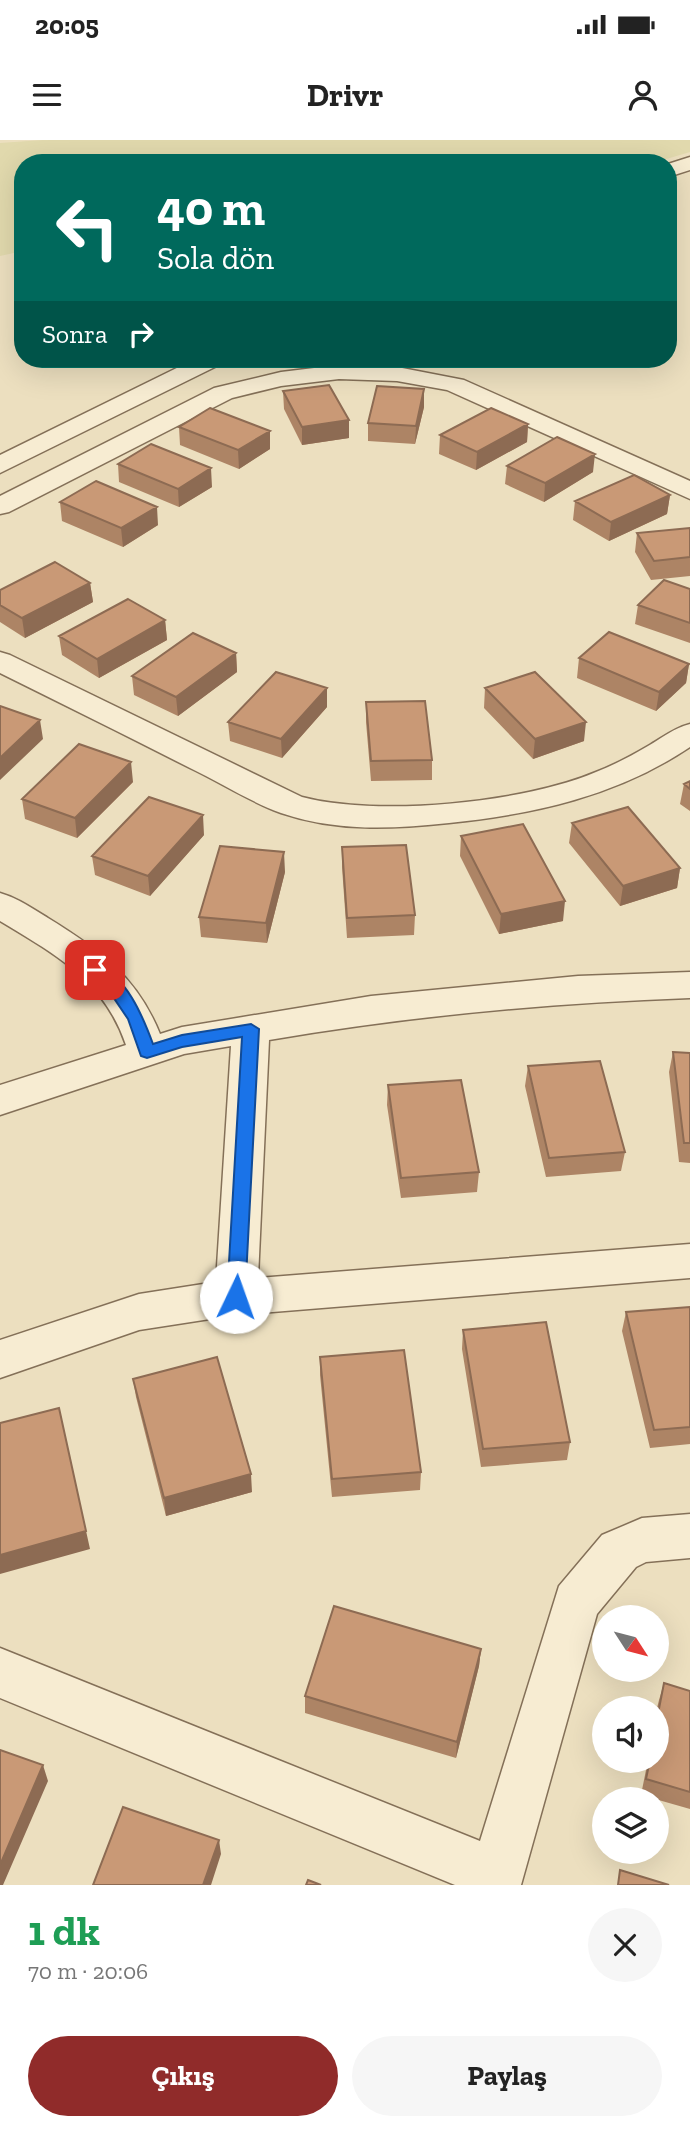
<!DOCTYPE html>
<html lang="tr">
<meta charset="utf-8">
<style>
:root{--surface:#fff;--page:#f6f6f6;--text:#222;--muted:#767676;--accent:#902b2a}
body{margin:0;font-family:"Zilla Slab",serif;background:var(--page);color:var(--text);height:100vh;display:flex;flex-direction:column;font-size:26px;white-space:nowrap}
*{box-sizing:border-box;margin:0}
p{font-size:23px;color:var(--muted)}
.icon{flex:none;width:38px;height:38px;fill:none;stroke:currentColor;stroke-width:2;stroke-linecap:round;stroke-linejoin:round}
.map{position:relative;height:1745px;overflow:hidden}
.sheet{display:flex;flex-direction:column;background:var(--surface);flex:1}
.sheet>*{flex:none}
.banner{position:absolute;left:14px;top:14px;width:663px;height:214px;border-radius:28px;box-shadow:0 7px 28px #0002;background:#00695c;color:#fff;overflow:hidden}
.needle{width:46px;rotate:126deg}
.controls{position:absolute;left:592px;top:1465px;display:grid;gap:14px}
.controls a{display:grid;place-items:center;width:77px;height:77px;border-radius:50%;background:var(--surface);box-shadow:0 7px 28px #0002;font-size:35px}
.pin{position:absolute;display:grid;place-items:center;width:60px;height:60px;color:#fff;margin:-30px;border-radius:14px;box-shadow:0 4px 10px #0006}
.me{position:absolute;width:77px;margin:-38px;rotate:3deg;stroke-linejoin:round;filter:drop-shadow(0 0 5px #0008)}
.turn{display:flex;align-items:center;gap:24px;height:147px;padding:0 28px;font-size:32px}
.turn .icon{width:91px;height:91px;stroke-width:2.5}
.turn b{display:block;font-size:49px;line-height:60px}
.then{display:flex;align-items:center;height:66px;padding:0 28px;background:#0003;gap:14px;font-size:26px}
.round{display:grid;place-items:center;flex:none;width:74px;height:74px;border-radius:37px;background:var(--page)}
.summary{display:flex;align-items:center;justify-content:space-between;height:119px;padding:0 28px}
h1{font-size:42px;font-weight:700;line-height:52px;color:#1e9e55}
.button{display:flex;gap:14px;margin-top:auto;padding:14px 28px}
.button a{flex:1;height:80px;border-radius:42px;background:var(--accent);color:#fff;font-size:28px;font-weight:700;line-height:80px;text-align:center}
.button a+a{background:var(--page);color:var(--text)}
.status{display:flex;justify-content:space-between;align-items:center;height:49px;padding:0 35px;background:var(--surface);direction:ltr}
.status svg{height:19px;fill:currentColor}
header{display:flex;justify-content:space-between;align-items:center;height:91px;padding:0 28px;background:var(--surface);font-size:32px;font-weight:700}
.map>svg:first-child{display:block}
.farmland{fill:#e1d9ad}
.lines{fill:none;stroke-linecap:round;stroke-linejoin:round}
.street-casing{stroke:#847058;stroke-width:3}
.street{fill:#f7ecd2;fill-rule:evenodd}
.wall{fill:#ad8465}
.shaded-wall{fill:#8d6b53}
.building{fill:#c99976;stroke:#8d6b53;stroke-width:2}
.route{fill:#1a73e8;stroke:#114b97;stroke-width:2}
</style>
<div class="status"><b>20:05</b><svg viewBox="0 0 49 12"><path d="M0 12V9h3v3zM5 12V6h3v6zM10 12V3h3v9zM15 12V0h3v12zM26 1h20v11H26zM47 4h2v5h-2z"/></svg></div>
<header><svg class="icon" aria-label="menu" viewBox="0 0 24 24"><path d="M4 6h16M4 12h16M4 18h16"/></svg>Drivr<svg class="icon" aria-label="person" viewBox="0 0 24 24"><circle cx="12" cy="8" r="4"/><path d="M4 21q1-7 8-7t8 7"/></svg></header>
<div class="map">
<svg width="690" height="1745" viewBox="0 0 690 1745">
<rect width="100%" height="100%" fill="#ecdfbf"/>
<path class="farmland" d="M43,0H690V12L653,23H23V111L0,116V3Z"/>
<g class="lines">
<defs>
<path id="street" d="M690,17V30L668,37V24Z
M195,219H225L221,224L0,333V315Z
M339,225L397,227L464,240L690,341V359L447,250L397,241L339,239L281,246L232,258L9,372L0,374V356L214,248L281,232Z
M0,512L10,515L302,657C378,677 523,663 596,632C614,625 631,616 648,606C662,598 674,588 690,584V607C617,656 535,674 449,683C392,689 337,692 281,673C250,662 220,642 190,628C127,596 63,564 0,533Z
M0,753C18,758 33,769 48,778C100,810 137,837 160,894L182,887L371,856L578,836L690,832V858C549,863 409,876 269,900L258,1138L690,1104V1138L236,1175L139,1190L0,1238V1200L139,1154L216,1142L231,906L184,914L0,975V945L126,905C104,840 56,815 0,781Z
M690,1374V1418L646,1422L636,1427L597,1474L521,1745H455L0,1558V1508L480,1701L559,1446L602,1395L642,1378Z"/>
</defs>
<use href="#street" class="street-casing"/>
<use href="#street" class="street"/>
</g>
<path class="wall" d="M424,249V267L415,304L368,301V283Z
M283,251L349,280V298L302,305L284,269Z
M528,284L527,302L476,330L439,314L440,295Z
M179,287L270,291V309L239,329L180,305Z
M118,324L212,347L179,367L119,342Z
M507,326L593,332L544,362L505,344Z
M670,355L667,374L609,401L573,380L575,361Z
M60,362L158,385L123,407L62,381Z
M690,388V436L651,440L635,412L637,393Z
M90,443L93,462L25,498L0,482V450Z
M690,449V503L635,484L638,465Z
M165,480L167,500L99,538L62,515L59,496Z
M236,513L237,532L178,576L134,555L132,536Z
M579,518L689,524L686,543L656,571L577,538Z
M485,548L584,601L533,619L484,568Z
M366,562L432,620V640L371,641L366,582Z
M327,567L282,618L230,601L228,582Z
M690,641V671L680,664L684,644Z
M133,642L77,698L25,679L22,659Z
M572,683L680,728L677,748L620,766L569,703Z
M204,695L150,756L95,735L92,716Z
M461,696L563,781L499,794L460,716Z
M342,707L415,775L414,795L347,798L342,727Z
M285,732L267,803L201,797L199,777Z
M673,912L690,913V1023L679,1022L669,932Z
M528,926L625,1012L621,1031L546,1037L525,946Z
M388,945L479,1032L477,1052L401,1058L387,965Z
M690,1167V1304L650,1308L622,1191L626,1172Z
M463,1190L570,1302L567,1320L481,1327L462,1209Z
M320,1217L421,1332L420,1350L332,1357L320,1235Z
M133,1239L252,1352L166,1376L136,1257Z
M481,1509L479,1526L456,1618L305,1573V1556Z
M664,1543L690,1551V1669L641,1655L648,1620H656V1572L659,1560Z"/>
<path class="shaded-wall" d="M424,249V267L415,304L416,286Z
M349,280V298L302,305V287Z
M528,284L527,302L476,330L477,312Z
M270,291V309L239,329L238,310Z
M595,314L593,332L544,362L545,343Z
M211,328L212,347L179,367L178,349Z
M670,355L667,374L609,401L611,382Z
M157,367L158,385L123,407L121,388Z
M90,443L93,462L25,498L22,478Z
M165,480L167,500L99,538L97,519Z
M236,513L237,532L178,576L176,557Z
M689,524L686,543L656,571L659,552Z
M327,548V567L282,618L281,599Z
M40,580L43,599L0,640V618Z
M586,582L584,601L533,619L535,599Z
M131,622L133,642L77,698L75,678Z
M203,675L204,695L150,756L148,736Z
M284,712L285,732L267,803L266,783Z
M680,728L677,748L620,766L623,746Z
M565,761L563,781L499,794L501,774Z
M59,1268L90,1409L0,1434V1415Z
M251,1334L252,1352L166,1376L164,1358Z
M481,1509L479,1526L456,1618L457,1602Z
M43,1625L48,1641L3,1745H0V1725Z
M219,1700L221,1714L211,1745H203Z"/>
<path class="building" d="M329,245L349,280L302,287L283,251Z
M377,246L424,249L416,286L368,283Z
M210,268L270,291L238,310L179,287Z
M491,268L528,284L477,312L440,295Z
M557,297L595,314L545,343L507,326Z
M151,304L211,328L178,349L118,324Z
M634,335L670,355L611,382L575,361Z
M96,341L157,367L121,388L60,362Z
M690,388V417L654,421L637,393Z
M55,422L90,443L22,478L0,465V450Z
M664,440L690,449V483L638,465Z
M128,459L165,480L97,519L59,496Z
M609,492L689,524L659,552L579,518Z
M193,493L236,513L176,557L132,536Z
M276,532L327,548L281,599L228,582Z
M535,532L586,582L535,599L485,548Z
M425,561L432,620L371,621L366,562Z
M0,566L40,580L0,618Z
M79,604L131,622L75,678L22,659Z
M690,641V649L684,644Z
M149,657L203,675L148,736L92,716Z
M628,667L680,728L623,746L572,683Z
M523,684L565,761L501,774L461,696Z
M406,705L415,775L347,778L342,707Z
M220,706L284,712L266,783L199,777Z
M673,912L690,913V1003H684Z
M600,921L625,1012L549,1018L528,926Z
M461,940L479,1032L401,1038L388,945Z
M690,1167V1287L654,1290L626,1172Z
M546,1182L570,1302L483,1309L463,1190Z
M404,1210L421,1332L332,1339L320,1217Z
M217,1217L251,1334L164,1358L133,1239Z
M59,1268L86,1391L0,1415V1283Z
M334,1466L481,1509L457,1602L305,1556Z
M664,1543L690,1551V1652L646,1639L650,1620H656V1584Z
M0,1610L43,1625L0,1725Z
M123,1667L219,1700L203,1745H93Z
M620,1730L669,1745H618Z
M308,1740L321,1745H306Z"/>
<path class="route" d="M95,825C126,834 143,877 153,904L182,895L251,884L259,889L245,1157L242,1163L236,1165L229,1163L227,1157L242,897L182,907L147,918L141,916L128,879L107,848L88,830Z"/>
</svg>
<div class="controls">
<a><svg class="needle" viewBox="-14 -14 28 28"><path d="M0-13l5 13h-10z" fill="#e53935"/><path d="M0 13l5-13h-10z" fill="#767676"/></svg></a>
<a><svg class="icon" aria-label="sound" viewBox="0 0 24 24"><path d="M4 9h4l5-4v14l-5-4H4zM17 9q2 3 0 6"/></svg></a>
<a><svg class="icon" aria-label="layers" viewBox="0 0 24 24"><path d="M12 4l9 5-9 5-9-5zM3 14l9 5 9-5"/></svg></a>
</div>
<div class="pin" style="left:95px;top:830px;background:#d93025"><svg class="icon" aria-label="arrive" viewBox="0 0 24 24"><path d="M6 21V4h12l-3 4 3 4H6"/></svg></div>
<svg class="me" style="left:236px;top:1157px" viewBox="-20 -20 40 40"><circle r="19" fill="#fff"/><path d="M0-13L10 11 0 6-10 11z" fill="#1a73e8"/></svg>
<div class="banner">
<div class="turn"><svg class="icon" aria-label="left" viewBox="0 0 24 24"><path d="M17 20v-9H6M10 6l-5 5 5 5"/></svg><div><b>40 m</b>Sola dön</div></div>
<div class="then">Sonra<svg class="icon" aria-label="right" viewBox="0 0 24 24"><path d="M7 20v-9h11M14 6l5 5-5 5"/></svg></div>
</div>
</div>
<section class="sheet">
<div class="summary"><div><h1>1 dk</h1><p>70 m · 20:06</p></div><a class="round"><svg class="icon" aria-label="close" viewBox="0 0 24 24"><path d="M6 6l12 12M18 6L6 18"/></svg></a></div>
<div class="button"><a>Çıkış</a><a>Paylaş</a></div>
</section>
